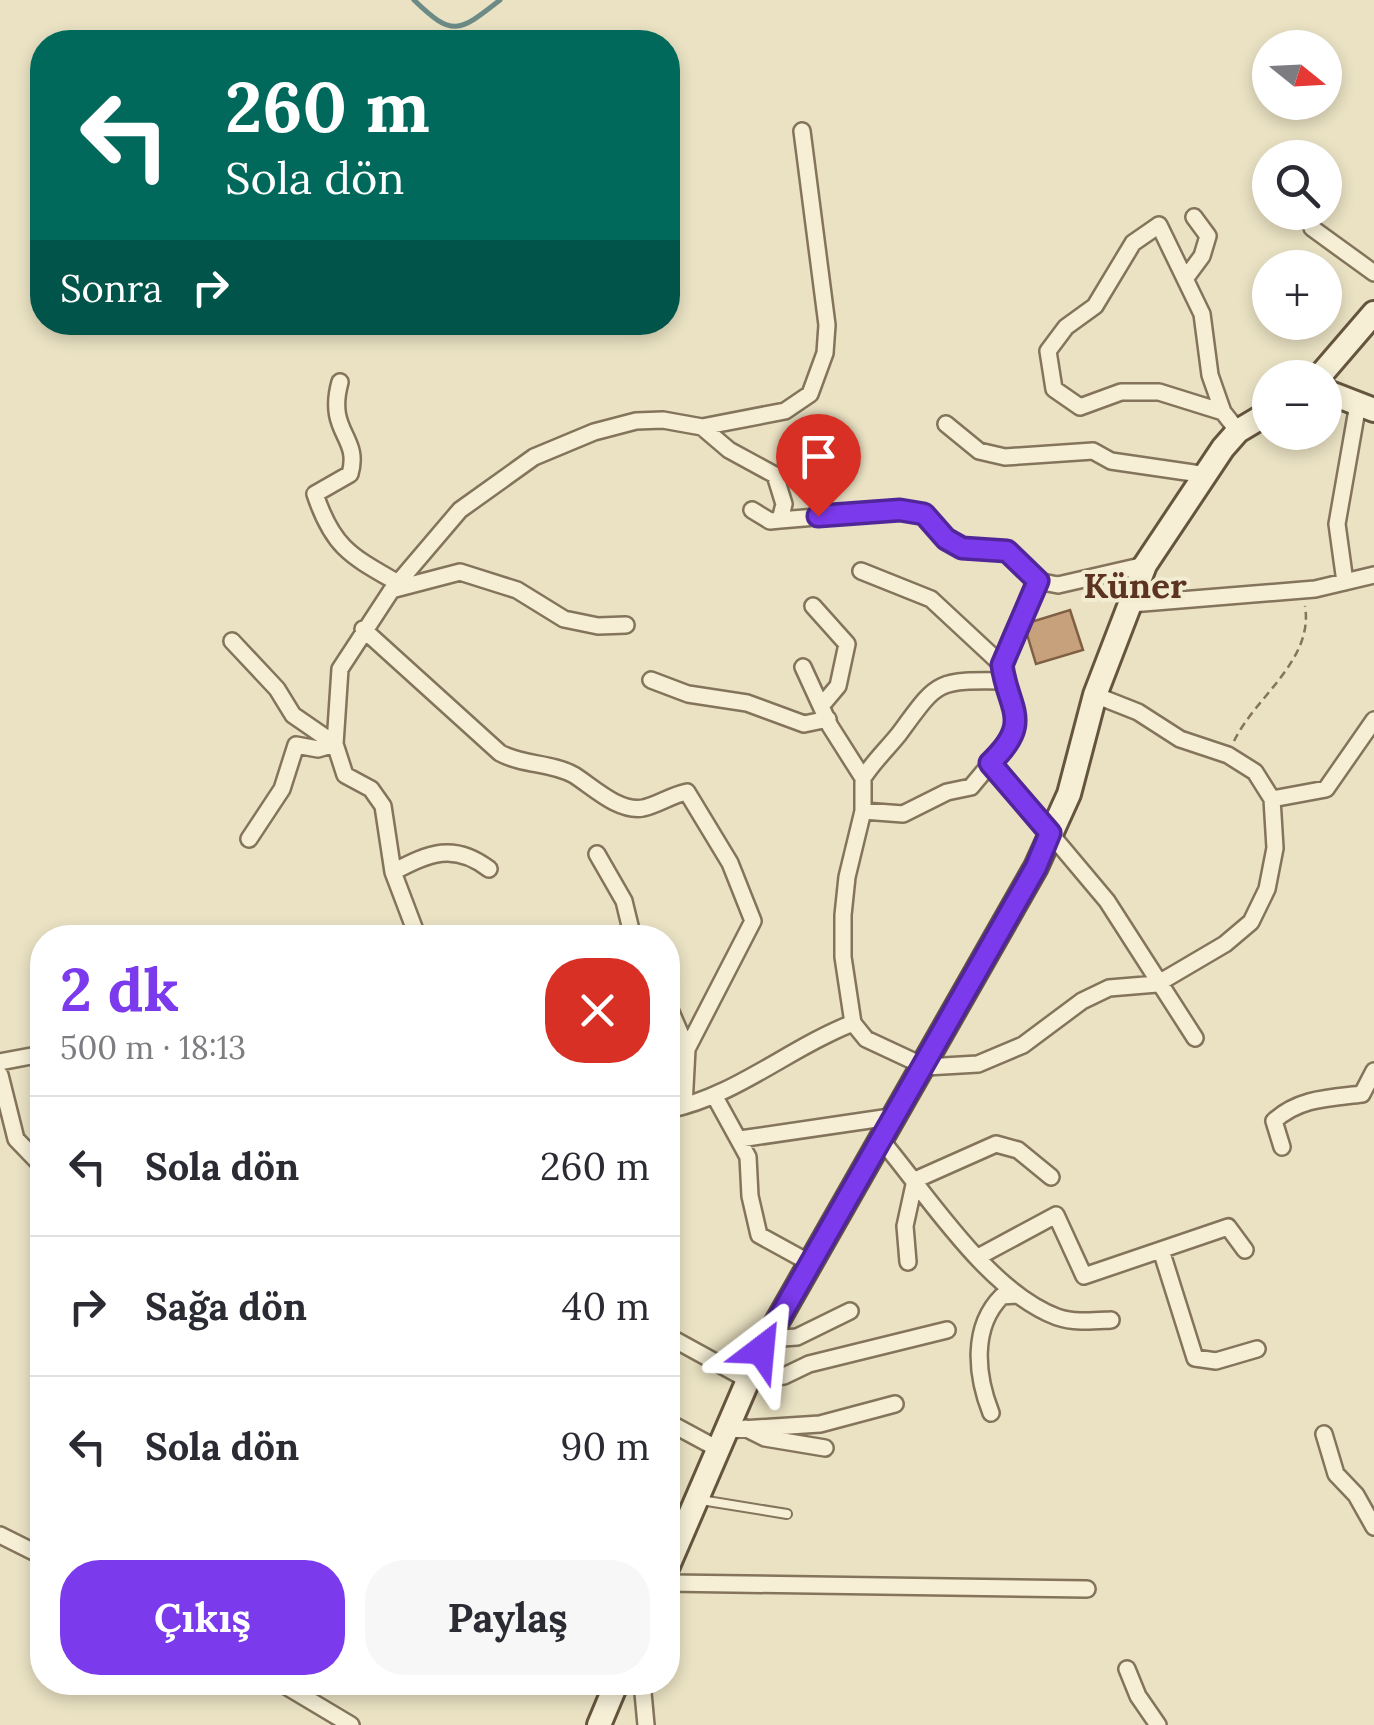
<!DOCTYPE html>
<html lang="tr">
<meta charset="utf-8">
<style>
:root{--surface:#fff;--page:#f7f7f7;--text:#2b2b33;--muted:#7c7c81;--line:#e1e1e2;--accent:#7c3aed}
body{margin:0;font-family:Lora,serif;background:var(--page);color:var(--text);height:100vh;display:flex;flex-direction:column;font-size:38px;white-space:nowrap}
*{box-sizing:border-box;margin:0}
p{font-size:32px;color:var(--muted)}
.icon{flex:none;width:55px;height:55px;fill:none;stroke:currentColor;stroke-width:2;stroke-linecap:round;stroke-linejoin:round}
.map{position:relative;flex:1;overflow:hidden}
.sheet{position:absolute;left:30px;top:925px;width:650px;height:770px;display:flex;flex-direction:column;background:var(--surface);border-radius:40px;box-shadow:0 5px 15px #0003}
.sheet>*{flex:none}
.guide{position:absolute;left:30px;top:30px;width:650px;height:305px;border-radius:40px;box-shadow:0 5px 15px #0003;background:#00695c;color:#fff;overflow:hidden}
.needle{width:65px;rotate:108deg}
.controls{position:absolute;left:1252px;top:30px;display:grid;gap:20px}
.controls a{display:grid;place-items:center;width:90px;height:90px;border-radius:50%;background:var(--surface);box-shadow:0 5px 15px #0003;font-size:50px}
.pin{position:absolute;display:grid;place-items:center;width:85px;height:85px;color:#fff;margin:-102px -42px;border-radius:50% 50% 50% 0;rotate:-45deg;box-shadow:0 0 10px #0007}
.pin .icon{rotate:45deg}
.me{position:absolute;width:110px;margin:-55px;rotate:29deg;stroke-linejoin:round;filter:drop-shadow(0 0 8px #0008)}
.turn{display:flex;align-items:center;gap:35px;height:210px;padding:0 30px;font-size:45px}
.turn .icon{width:130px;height:130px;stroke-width:2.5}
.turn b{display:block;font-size:70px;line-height:85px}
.then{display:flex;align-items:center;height:95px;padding:0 30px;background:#0003;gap:20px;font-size:38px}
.round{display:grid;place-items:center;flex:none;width:105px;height:105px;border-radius:40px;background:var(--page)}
.head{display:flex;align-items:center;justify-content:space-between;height:170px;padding:0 30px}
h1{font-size:60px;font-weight:800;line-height:75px;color:var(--accent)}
.cta{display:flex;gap:20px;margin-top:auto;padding:20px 30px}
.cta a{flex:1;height:115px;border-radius:40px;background:var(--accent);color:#fff;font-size:40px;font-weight:800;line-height:115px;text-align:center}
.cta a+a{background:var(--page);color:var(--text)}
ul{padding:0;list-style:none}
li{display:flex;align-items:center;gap:30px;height:140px;padding:0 30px;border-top:2px solid var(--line)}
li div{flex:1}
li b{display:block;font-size:38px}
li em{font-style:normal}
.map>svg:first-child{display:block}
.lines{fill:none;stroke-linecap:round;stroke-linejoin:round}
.stream{stroke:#6d8b86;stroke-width:5}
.building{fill:#c6a17c;stroke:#806043;stroke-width:2.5}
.lane-casing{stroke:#83745b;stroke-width:12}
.street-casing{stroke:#83745b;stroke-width:20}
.secondary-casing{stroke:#65553f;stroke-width:28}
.path{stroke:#83745b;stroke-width:2.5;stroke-dasharray:8 5;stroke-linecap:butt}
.lane{stroke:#f6efd6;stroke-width:8}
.street{stroke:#f6efd6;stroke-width:15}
.secondary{stroke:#f6efd6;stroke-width:22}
.route-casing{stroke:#51269a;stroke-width:25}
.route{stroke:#7c3aed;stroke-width:18}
.labels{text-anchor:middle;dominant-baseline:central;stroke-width:8;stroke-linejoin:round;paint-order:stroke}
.quarter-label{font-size:35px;font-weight:bold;fill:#5d3321;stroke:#f2ecd2}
</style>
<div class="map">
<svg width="1374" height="1725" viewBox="0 0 1374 1725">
<rect width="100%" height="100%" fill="#eae2c3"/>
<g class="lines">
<path class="stream" d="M414,0C453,38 459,32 500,0"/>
</g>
<path class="building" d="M1070,610L1083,650L1036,664L1026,631L1031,622Z"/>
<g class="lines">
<defs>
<path id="lane" d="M701,1500L787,1514"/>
<path id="street" d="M1312,228L1374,273
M1185,279L1202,256L1208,236L1194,217
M340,382C326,433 361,436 350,474L315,494C333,548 351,556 398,583
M1223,412L1210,375L1202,314L1159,225L1133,243L1095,306L1066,327L1048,351L1054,389L1080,407L1121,392H1159L1223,412L1238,431
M946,424L979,451L1005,457L1093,451L1111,461L1207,475
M702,427L729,450L775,475L784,504L780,520L770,521L752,510
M780,520L900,510L925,514L946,539L962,548L1007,551L1037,581L1058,585L1145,565
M861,571L931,599L1002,665
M1037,581C1027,607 1009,635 1003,662C995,700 1045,711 991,763L1107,901L1195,1038
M1345,582L1337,524L1358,404
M395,589L460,572L517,590L564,619L598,626L626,625
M1131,604L1315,589L1374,575
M813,606L847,644L838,686L822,705
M363,629L500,753C525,766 550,762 574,775C593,787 618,812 643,808C658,805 671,795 687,792L730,863L753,921L687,1049L684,1106
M232,641L277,689L293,715L335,744
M803,667L830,726L863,778V811L847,877L843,915V957L853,1023L866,1039L926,1067L978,1064L1023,1045L1082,1001L1109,988L1157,984L1225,944L1251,922L1267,889L1275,848L1272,799L1255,772L1228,755L1180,739L1138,712L1095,695
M651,680L688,694L747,703L804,724L828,719
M863,778C874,761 887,749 899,734C938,681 935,680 1004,681
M1272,799L1326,789L1374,720
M863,811L903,814L947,792L971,787L991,763
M249,839L282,789L296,745L318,749L335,744
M597,854L624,901L633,938
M393,872C429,853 454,842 489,869
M418,938L393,872L383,806L371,789L345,775L335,744L340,669L391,591L460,510L534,457L594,432L636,421L663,420L702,427L785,411L810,394L825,353L827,325L802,131
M668,1005L687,1049
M0,1062L42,1054
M0,1075L16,1139L42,1166
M715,1097L748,1157L750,1196L759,1235L810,1263
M668,1110C736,1096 789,1048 853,1023
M740,1139L897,1116
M882,1141C929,1197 988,1291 1057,1317C1074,1323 1093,1321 1111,1320
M1282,1147L1274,1121C1299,1098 1329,1098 1362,1094L1374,1071
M1161,1250L1195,1358L1216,1361L1257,1349
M978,1257L1056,1215L1084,1276L1228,1227L1245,1250
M908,1262L905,1226L915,1180L996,1144L1018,1150L1051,1177
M668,1336L748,1380L784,1376L809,1364L947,1330
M767,1339L797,1337L850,1311
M991,1413C976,1375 971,1327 1002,1296L1016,1295
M668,1422L718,1449
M745,1428L765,1438L825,1448
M726,1430L820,1424L895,1404
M1324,1434L1336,1474L1356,1495L1374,1527
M0,1535L42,1556
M668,1583L1087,1589
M1127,1669L1138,1696L1158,1725
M279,1682L351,1725
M642,1682L646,1725"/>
<path id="secondary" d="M1318,378L1374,313
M1325,391L1374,410
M668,1566L761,1350L1036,867L1069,794L1095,695L1145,565L1223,448L1238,431L1270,412
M599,1725L617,1682"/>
</defs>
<use href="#lane" class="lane-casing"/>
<use href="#street" class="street-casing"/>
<use href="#secondary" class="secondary-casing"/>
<path class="path" d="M1234,741C1256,696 1314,660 1305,606"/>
<use href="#lane" class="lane"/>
<use href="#street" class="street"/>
<use href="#secondary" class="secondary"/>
</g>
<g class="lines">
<defs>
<path id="route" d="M761,1350L1036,867L1050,833L990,763C1034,721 1008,710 1002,665L1038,581L1007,551L962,548L946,539L924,514L900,510L818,516"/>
</defs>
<use href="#route" class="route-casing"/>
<use href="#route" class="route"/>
</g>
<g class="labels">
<g class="quarter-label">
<text x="1135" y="585">Küner</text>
</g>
</g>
</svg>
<div class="controls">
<a><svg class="needle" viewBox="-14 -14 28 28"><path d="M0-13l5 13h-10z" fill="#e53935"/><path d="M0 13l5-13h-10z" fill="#7c7c81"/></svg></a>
<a><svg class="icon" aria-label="search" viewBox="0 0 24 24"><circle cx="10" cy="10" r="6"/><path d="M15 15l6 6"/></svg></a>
<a>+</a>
<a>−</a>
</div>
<div class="pin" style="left:818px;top:516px;background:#d93025"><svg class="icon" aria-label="arrive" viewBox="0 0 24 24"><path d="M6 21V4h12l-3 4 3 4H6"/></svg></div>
<svg class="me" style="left:761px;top:1350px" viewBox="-20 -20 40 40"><path d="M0-17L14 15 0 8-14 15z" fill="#7c3aed" stroke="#fff" stroke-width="4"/></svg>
<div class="guide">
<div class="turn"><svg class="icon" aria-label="left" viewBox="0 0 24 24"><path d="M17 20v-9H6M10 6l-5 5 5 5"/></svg><div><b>260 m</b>Sola dön</div></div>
<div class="then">Sonra<svg class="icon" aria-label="right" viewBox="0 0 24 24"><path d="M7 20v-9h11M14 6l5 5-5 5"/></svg></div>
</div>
<section class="sheet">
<div class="head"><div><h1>2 dk</h1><p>500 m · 18:13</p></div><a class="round" style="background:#d93025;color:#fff"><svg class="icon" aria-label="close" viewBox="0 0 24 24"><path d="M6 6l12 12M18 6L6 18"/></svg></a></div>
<ul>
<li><svg class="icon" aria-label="left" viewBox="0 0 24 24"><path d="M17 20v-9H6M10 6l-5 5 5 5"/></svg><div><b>Sola dön</b></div><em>260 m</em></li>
<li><svg class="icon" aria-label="right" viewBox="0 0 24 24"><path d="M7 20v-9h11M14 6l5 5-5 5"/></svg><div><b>Sağa dön</b></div><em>40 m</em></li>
<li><svg class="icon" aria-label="left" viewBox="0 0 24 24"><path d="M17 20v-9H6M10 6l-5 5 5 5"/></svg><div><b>Sola dön</b></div><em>90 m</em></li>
</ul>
<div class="cta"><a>Çıkış</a><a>Paylaş</a></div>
</section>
</div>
